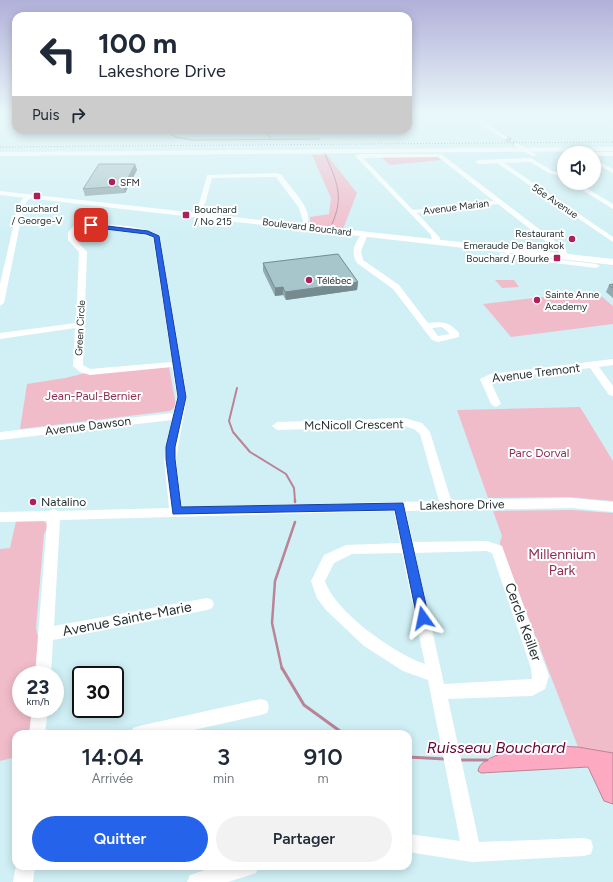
<!DOCTYPE html>
<html lang="fr">
<meta charset="utf-8">
<style>
:root{--surface:#fff;--page:#f2f2f3;--text:#1f2937;--muted:#747a83;--accent:#2563eb}
body{margin:0;font-family:Figtree,sans-serif;background:var(--page);color:var(--text);height:100vh;display:flex;flex-direction:column;font-size:15px;white-space:nowrap}
*{box-sizing:border-box;margin:0}
p{font-size:13px;color:var(--muted)}
.icon{flex:none;width:22px;height:22px;fill:none;stroke:currentColor;stroke-width:2;stroke-linecap:round;stroke-linejoin:round}
.map{position:relative;flex:1;overflow:hidden}
.side{position:absolute;left:12px;top:730px;width:400px;height:140px;display:flex;flex-direction:column;background:var(--surface);border-radius:12px;box-shadow:0 2px 10px #0003}
.side>*{flex:none}
.hud{position:absolute;left:12px;top:12px;width:400px;height:122px;border-radius:12px;box-shadow:0 2px 10px #0003;background:#fff;color:var(--text);overflow:hidden}
.fabs{position:absolute;left:557px;top:146px;display:grid;gap:8px}
.fabs a{display:grid;place-items:center;width:44px;height:44px;border-radius:50%;background:var(--surface);box-shadow:0 2px 10px #0003;font-size:20px}
.speed{position:absolute;left:12px;top:666px;display:flex;gap:8px;font-size:20px;font-weight:700;text-align:center}
.speed>*{display:grid;place-content:center;width:52px;height:52px;border-radius:50%;background:var(--surface);box-shadow:0 2px 10px #0003;line-height:1}
.speed small{font-size:10px;font-weight:400}
.speed .limit{border:2px solid #111;border-radius:6px;background:#fff;color:#111}
.pin{position:absolute;display:grid;place-items:center;width:34px;height:34px;color:#fff;margin:-17px;border-radius:8px;box-shadow:0 2px 6px #0006}
.me{position:absolute;width:44px;margin:-22px;rotate:348deg;stroke-linejoin:round;filter:drop-shadow(0 0 3px #0008)}
.turn{display:flex;align-items:center;gap:14px;height:84px;padding:0 20px;font-size:18px}
.turn .icon{width:52px;height:52px;stroke-width:2.5}
.turn b{display:block;font-size:28px;line-height:34px}
.then{display:flex;align-items:center;height:38px;padding:0 20px;background:#0003;gap:8px;font-size:15px}
.eta{display:flex;justify-content:space-evenly;align-items:center;height:68px;text-align:center}
.eta b{font-size:24px;font-weight:600;line-height:28px}
.button{display:flex;gap:8px;margin-top:auto;padding:8px 20px}
.button a{flex:1;height:46px;border-radius:24px;background:var(--accent);color:#fff;font-size:16px;font-weight:600;line-height:46px;text-align:center}
.button a+a{background:var(--page);color:var(--text)}
.map>svg:first-child{display:block}
.green{fill:#f1bcca}
.water{fill:#fea9c2;stroke:#bb8395}
.lines{fill:none;stroke-linecap:round;stroke-linejoin:round}
.stream-far3{stroke:#bb8395;stroke-width:1}
.stream-far2{stroke:#bb8395;stroke-width:2}
.stream-far1{stroke:#bb8395;stroke-width:2.5}
.stream{stroke:#bb8395;stroke-width:3}
.minor-tunnel{stroke:#adc9cd;stroke-width:5.5;stroke-dasharray:5.5 2.5;stroke-linecap:butt}
.minor{fill:#fff;fill-rule:evenodd}
.major{fill:#fff;fill-rule:evenodd}
.highway{fill:#fff;fill-rule:evenodd}
.rail{stroke:#6f8487;stroke-width:1;stroke-dasharray:1 2;stroke-linecap:butt}
.wall{fill:#90aaaf}
.shaded-wall{fill:#758b8f}
.building{fill:#a7c6cc;stroke:#758b8f}
.route{fill:#2563eb;stroke:#184099}
.poi-dot{fill:#ad205e;stroke:#fff;stroke-width:1.5}
.labels{text-anchor:middle;dominant-baseline:central;stroke-width:4;stroke-linejoin:round;paint-order:stroke}
.far-poi-label{font-size:10px;fill:#1f2b2d;stroke:#fff;text-anchor:start}
.far-street-label{font-size:10px;fill:#1f2b2d;stroke:#fff}
.street-label{font-size:12px;fill:#1f2b2d;stroke:#fff}
.park-label{font-size:12px;fill:#8e2e53;stroke:#fff}
.poi-label{font-size:12px;fill:#1f2b2d;stroke:#fff;text-anchor:start}
.near-park-label{font-size:14px;fill:#8e2e53;stroke:#fff}
.near-street-label{font-size:14px;fill:#1f2b2d;stroke:#fff}
.near-water-label{font-size:16px;font-style:italic;fill:#680334;stroke:#fff}
</style>
<div class="map">
<svg width="613" height="882" viewBox="0 0 613 882">
<rect width="100%" height="100%" fill="#d0f0f5"/>
<path class="green" d="M312,155H327L357,193L343,229L310,225V217L329,214L331,198Z
M380,156H437L442,160L390,165Z
M495,280H514L519,287L502,288Z
M595,291L613,306V324L511,337L483,304Z
M169,367L176,405L174,408L170,411L20,429L27,384L65,378L90,372Z
M580,407L613,461V501L569,497L488,498L457,410Z
M573,510L613,513V753L578,747L500,544V542L502,536L493,511Z
M16,521H44L48,526L44,534L36,628L41,650L39,675H21V709H36L34,734H16V757L0,761V549L10,548Z"/>
<path class="water" d="M538,745L578,747L613,753V804L604,801L588,767L481,773L478,771C479,755 524,748 538,745Z"/>
<g class="lines">
<path class="stream-far3" d="M164,130L176,137L192,140L320,139
M265,130L271,139
M325,154C336,181 345,195 332,224"/>
<path class="stream-far2" d="M237,388L229,421L233,432L250,452L286,474L294,488L295,501"/>
<path class="stream-far1" d="M295,500V502
M282,669L272,623L275,581L295,522"/>
<path class="stream" d="M282,668L304,705L344,734
M408,757L445,759
M459,760H487"/>
<path class="minor-tunnel" d="M506,138L515,144"/>
<path class="minor" d="M465,114H470L509,138L504,139Z
M515,142L536,154L537,155L532,156L513,145Z
M594,152H613V156H594V153H592Z
M441,154L564,248L569,256L568,258H562L558,251L498,204L417,213L440,238L439,244H433L431,235L355,156L358,154ZM438,157L494,201L413,210L363,158Z
M531,158L553,171L563,174L560,176L549,173L530,162L504,163L613,237V242L497,163L478,164L475,162L478,160Z
M594,159L613,169V173L594,163Z
M277,173L282,175C291,190 316,210 306,228L301,227L303,221L299,208L276,177L212,178L205,204L196,215L191,214L199,204L207,175Z
M571,183H578L613,204V209Z
M29,194L32,196L27,201L23,210L4,303L0,306V284L17,210L22,199Z
M82,224C101,224 146,224 160,237L187,397L176,459L182,507L439,501L420,434L414,429L404,426L277,430L272,426L277,422L404,418L422,423L430,432L451,500L572,498L613,502V512L572,508L406,511L413,542L487,541L502,546L549,676L545,689L532,696L448,699L479,842L584,838L591,840L593,847L591,854L584,856L472,862L408,852V834L460,841L428,680L403,671L364,646L326,610L317,598L311,581L324,555L346,545L400,543L394,511L60,520L54,626L207,598L212,600L214,604L212,608L207,610L53,640L51,675H35L47,521L0,522V512L49,511L54,509L58,511L169,508L164,459L172,420L0,440V432L173,413L177,397L172,367L90,375L80,372L73,366L75,328L0,339V333L76,323L79,252L68,240V232L74,226ZM82,228L131,231L153,238L172,362L90,369L83,365L87,252L76,240L75,232L78,229ZM486,551L492,553L531,668L532,679L444,684L415,553ZM402,553L425,664C395,654 335,612 325,581L334,563L352,554Z
M362,233L368,234L361,251L363,260L399,285L428,323C442,321 450,322 459,333V337L438,342L432,340L393,289L357,263C350,252 355,243 362,233ZM442,327L450,334L438,336L432,328Z
M500,253L596,264L600,266L596,268L503,257H500Z
M613,359V365L599,367L613,386V396L609,395L590,368L490,380L501,404L496,407L491,404L480,379L490,374Z
M261,699L267,701L269,707L267,713L261,715L176,734H131L133,728L139,726Z
M32,709H48L45,734H29Z
M16,865L35,866L33,882H13Z
M218,866H259L256,873L228,882H187L190,875Z"/>
<path class="major" d="M0,191L613,259V265L0,195Z"/>
<path class="highway" d="M613,147V151L0,156V152Z"/>
<path class="rail" d="M0,147L613,142"/>
</g>
<path class="wall" d="M135,164L137,170L125,193L85,196L83,189Z
M263,263L358,282L357,290L286,300L283,295L275,296L263,271Z
M613,284V298L606,292L609,285Z"/>
<path class="shaded-wall" d="M135,164L137,170L125,193L124,186Z
M358,282L357,290L286,300L285,292Z
M283,287V295L275,296V288Z"/>
<path class="building" d="M99,164H135L124,186L83,189Z
M338,254L358,282L285,292L283,287L275,288L263,263Z
M613,284V288L609,285Z"/>
<linearGradient id="sky" x2="0" y2="1"><stop stop-color="#b1b0d9"/><stop offset="0.48" stop-color="#eaf8fa"/><stop offset="1" stop-color="#eaf8fa" stop-opacity="0"/></linearGradient>
<rect width="613" height="237" fill="url(#sky)"/>
<path class="route" d="M91,224L148,231L159,236L186,397L175,447V459L181,507L403,503L429,618L427,622L423,624L419,622L417,618L395,510L173,514L166,459V447L178,397L154,237L146,234L89,227Z"/>
<g class="poi-dot">
<circle cx="112" cy="182" r="4"/>
<rect x="33" y="192" width="8" height="8" rx="2"/>
<rect x="182" y="211" width="8" height="8" rx="2"/>
<circle cx="572" cy="239" r="4"/>
<rect x="553" y="254" width="8" height="8" rx="2"/>
<circle cx="309" cy="280" r="4"/>
<circle cx="537" cy="300" r="4"/>
<circle cx="33" cy="502" r="4"/>
</g>
<g class="labels">
<g class="far-poi-label">
<text x="120" y="182">SFM</text>
<text x="37" y="208" text-anchor="middle">Bouchard<tspan x="37" dy="12">/ George-V</tspan></text>
<text x="194" y="209">Bouchard<tspan x="194" dy="12">/ No 215</tspan></text>
<text x="564" y="233" text-anchor="end">Restaurant<tspan x="564" dy="12">Emeraude De Bangkok</tspan></text>
<text x="549" y="258" text-anchor="end">Bouchard / Bourke</text>
<text x="317" y="280">Télébec</text>
<text x="545" y="294">Sainte Anne<tspan x="545" dy="12">Academy</tspan></text>
</g>
<g class="far-street-label">
<text transform="translate(555 201) rotate(34)">56e Avenue</text>
<text transform="translate(456 207) rotate(-7)">Avenue Marian</text>
<text transform="translate(307 227) rotate(7)">Boulevard Bouchard</text>
<text transform="translate(80 328) rotate(-87)">Green Circle</text>
</g>
<g class="street-label">
<text transform="translate(536 373) rotate(-7)">Avenue Tremont</text>
<text transform="translate(354 425) rotate(-1)">McNicoll Crescent</text>
<text transform="translate(88 426) rotate(-7)">Avenue Dawson</text>
<text transform="translate(462 505) rotate(-1)">Lakeshore Drive</text>
</g>
<g class="park-label">
<text x="93" y="396">Jean-Paul-Bernier</text>
<text x="539" y="453">Parc Dorval</text>
</g>
<g class="poi-label">
<text x="41" y="502">Natalino</text>
</g>
<g class="near-park-label">
<text x="562" y="554">Millennium<tspan x="562" dy="16">Park</tspan></text>
</g>
<g class="near-street-label">
<text transform="translate(127 619) rotate(-11)">Avenue Sainte-Marie</text>
<text transform="translate(523 622) rotate(70)">Cercle Keiller</text>
</g>
<g class="near-water-label">
<text x="496" y="747">Ruisseau Bouchard</text>
</g>
</g>
</svg>
<div class="fabs">
<a><svg class="icon" aria-label="sound" viewBox="0 0 24 24"><path d="M4 9h4l5-4v14l-5-4H4zM17 9q2 3 0 6"/></svg></a>
</div>
<div class="speed"><div>23<small>km/h</small></div><div class="limit">30</div></div>
<div class="pin" style="left:91px;top:225px;background:#d93025"><svg class="icon" aria-label="arrive" viewBox="0 0 24 24"><path d="M6 21V4h12l-3 4 3 4H6"/></svg></div>
<svg class="me" style="left:423px;top:618px" viewBox="-20 -20 40 40"><path d="M0-17L14 15 0 8-14 15z" fill="#2563eb" stroke="#fff" stroke-width="4"/></svg>
<div class="hud">
<div class="turn"><svg class="icon" aria-label="left" viewBox="0 0 24 24"><path d="M17 20v-9H6M10 6l-5 5 5 5"/></svg><div><b>100 m</b>Lakeshore Drive</div></div>
<div class="then">Puis<svg class="icon" aria-label="right" viewBox="0 0 24 24"><path d="M7 20v-9h11M14 6l5 5-5 5"/></svg></div>
</div>
<section class="side">
<div class="eta">
<div><b>14:04</b><p>Arrivée</p></div>
<div><b>3</b><p>min</p></div>
<div><b>910</b><p>m</p></div>
</div>
<div class="button"><a>Quitter</a><a>Partager</a></div>
</section>
</div>
